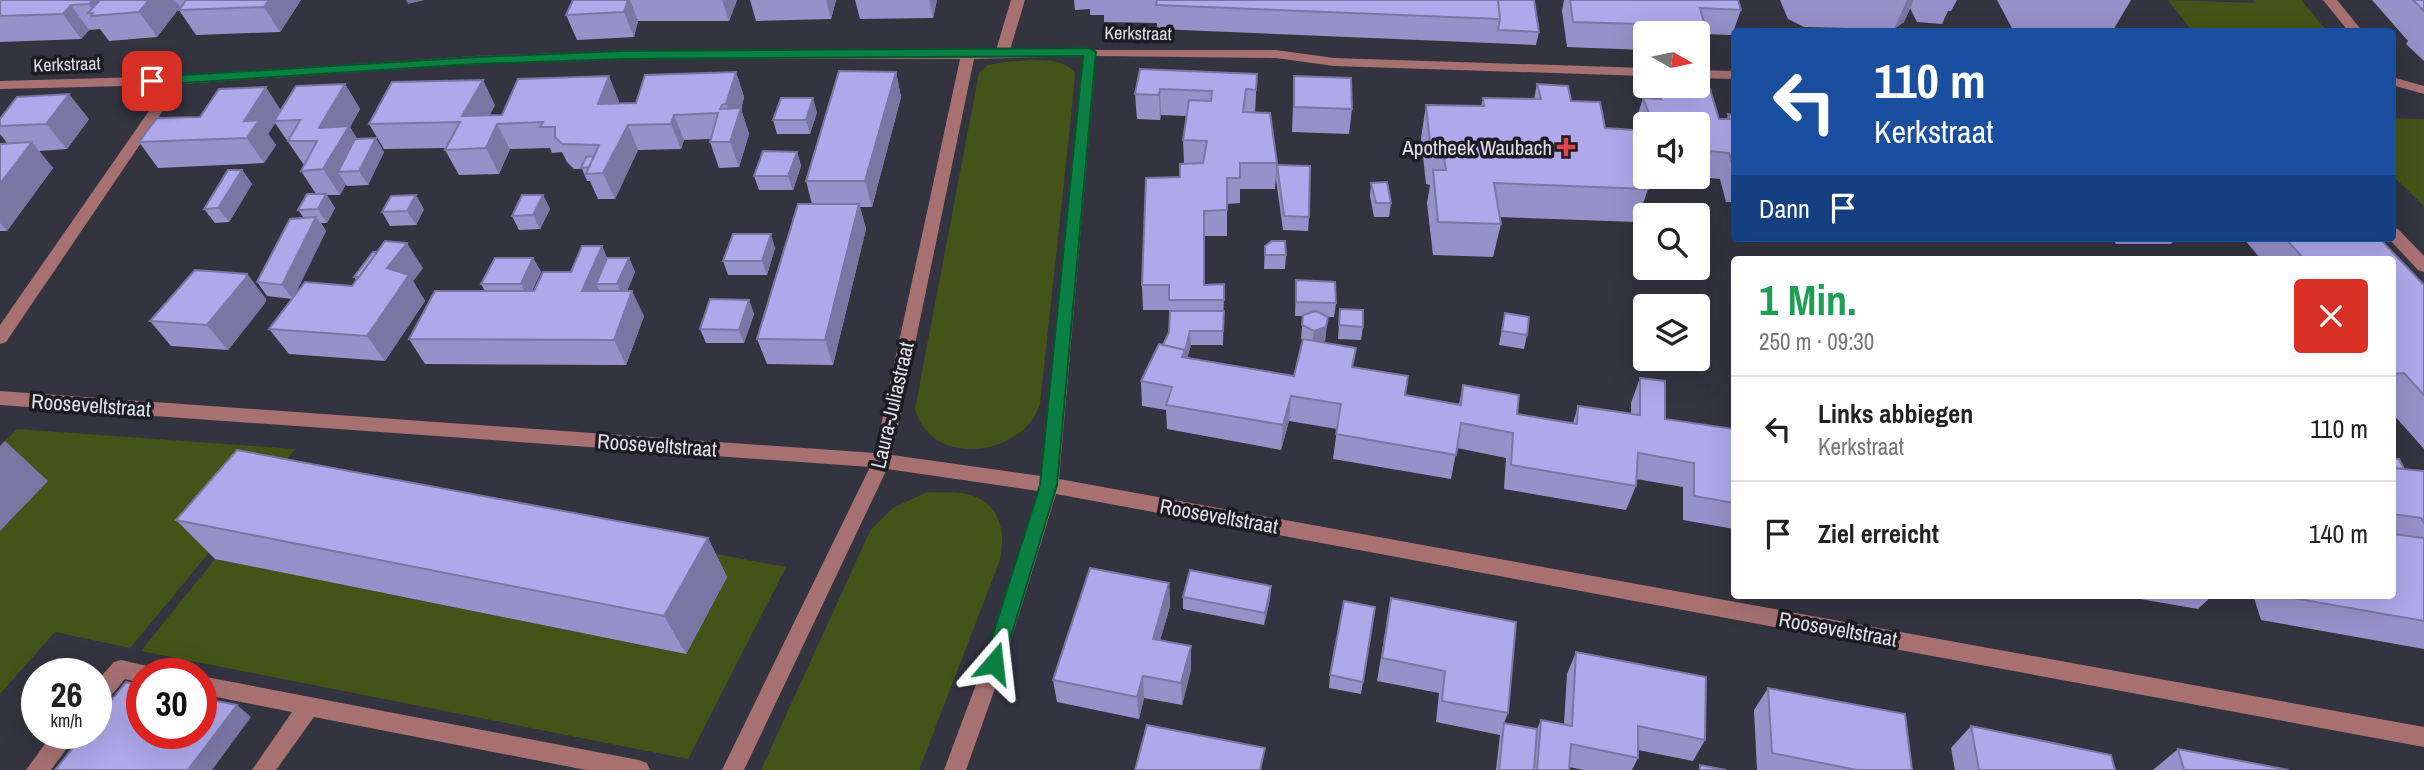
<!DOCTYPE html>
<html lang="de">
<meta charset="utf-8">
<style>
:root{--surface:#fff;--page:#f2f2f2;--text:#222;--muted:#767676;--line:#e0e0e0}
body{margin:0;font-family:"Archivo Narrow",sans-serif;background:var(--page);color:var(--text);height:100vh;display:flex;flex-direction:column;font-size:26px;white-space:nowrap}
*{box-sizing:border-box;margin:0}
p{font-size:23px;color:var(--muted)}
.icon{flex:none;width:38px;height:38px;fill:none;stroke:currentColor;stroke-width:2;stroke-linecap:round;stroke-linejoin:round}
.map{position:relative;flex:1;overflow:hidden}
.details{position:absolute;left:1731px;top:256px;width:665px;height:343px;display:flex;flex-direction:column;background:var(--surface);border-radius:7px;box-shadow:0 7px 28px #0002}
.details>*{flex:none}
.guide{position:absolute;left:1731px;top:28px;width:665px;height:214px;border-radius:7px;box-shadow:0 7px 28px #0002;background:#1a4fa0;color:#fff;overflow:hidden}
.needle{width:46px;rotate:99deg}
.controls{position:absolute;left:1633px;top:21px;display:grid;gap:14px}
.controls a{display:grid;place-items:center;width:77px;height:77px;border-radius:7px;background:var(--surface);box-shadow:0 7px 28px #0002;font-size:35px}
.speed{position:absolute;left:21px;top:658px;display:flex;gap:14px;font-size:35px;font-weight:700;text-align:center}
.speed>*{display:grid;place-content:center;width:91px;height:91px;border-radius:50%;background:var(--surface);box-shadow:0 7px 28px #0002;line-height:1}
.speed small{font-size:18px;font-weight:400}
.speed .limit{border:10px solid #d22;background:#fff;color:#111}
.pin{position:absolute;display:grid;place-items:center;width:60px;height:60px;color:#fff;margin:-30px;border-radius:14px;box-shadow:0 4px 10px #0006}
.me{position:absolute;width:77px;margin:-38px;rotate:17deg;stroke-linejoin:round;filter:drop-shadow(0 0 5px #0008)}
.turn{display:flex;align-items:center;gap:24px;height:147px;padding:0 28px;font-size:32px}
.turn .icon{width:91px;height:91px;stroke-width:2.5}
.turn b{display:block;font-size:49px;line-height:60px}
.then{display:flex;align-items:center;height:66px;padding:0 28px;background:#0003;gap:14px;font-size:26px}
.round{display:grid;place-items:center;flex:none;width:74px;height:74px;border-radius:7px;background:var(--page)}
.head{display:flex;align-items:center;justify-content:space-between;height:119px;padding:0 28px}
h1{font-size:42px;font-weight:800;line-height:52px;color:#1e9e55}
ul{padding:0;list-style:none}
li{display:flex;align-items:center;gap:21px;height:105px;padding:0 28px;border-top:2px solid var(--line)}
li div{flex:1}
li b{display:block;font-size:26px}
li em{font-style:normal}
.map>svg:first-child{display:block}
.green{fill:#435418}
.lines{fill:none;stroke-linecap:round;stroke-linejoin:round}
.minor{fill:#a77172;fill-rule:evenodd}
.wall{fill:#9591c9}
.shaded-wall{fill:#7976a4}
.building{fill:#ada9ea;stroke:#7976a4;stroke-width:2}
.route{fill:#0b8043;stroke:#07532c;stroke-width:2}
.health-dot{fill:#e0444e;stroke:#1c1c22;stroke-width:2.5}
.labels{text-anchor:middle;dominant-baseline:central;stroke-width:7;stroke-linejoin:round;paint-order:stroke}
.far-street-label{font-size:18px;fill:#e1e0e8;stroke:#1c1c22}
.poi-label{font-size:21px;fill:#e1e0e8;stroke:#1c1c22;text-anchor:end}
.street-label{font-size:21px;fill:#e1e0e8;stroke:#1c1c22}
</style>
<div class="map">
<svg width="2424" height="770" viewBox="0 0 2424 770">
<rect width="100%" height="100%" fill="#343440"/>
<path class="green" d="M2168,0L2254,3L2253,0H2301L2327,31H2192Z
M1005,62C1027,61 1060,54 1075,73L1072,107L1040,404C1023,457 931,469 915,409L979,73L988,65Z
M2392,118L2424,119V206L2392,175Z
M17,429L295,449L130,648L55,632L0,694V446Z
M927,492C939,493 954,491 966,494C1000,501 1006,531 1000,560L919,770H761L870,531L893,508Z
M673,546L786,567L688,759L141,651L215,559L686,654Z"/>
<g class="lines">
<path class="minor" d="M1011,0H1025L1010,50H1276L1334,58L1645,68V76L1334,66L1276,58L1096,56L1059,479L2424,727V747L1056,494L1004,663L966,770H944L984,663L1038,491L887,469L744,770H722L870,467L0,405V391L875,453L960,59H622L475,64L181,84L6,342L0,344V325L167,85L0,89V81L177,76L475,56L622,51L996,50ZM1083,56L1041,476L892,455L974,59Z
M2323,0H2337L2363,32H2349Z
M1698,70L1734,71V79L1698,78Z
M2392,77L2424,86V94L2392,85Z
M2392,228L2398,229L2424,256V272L2418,270L2388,238H2392Z
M121,660L151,667L154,674H142V683L125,679L103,705L96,707V682L114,662Z
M201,676L639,760L647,763L650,770H586L314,717L276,770H252L292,712L201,694Z
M53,733H78L51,770H26Z"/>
</g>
<path class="wall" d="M0,0H301L280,32L196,35L179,10L180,7L157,37L109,41L100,29L89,30L81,39L0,42Z
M573,0H737L729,21H638L634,37L577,40L566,15Z
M750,0H836L831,19L756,21Z
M855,0H937L933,18L860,19Z
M1074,0H1534L1539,32L1536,45L1157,29V23L1104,22V15H1090V9L1075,10Z
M1564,0H1738L1741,10L1732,35L1703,34L1698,50V33H1645V50L1567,47L1562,11Z
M1780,0H1957L1951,11H1948L1942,24L1917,22L1910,8L1904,22L1894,29L1804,27L1788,19Z
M1997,0H2131L2112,32H2014Z
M2372,0H2424V61L2406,44L2408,41Z
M736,72L744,97L741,109L749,134L739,167L719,168L710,142V139L684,140L681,149L638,150L615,199H598L590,181H587L582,169H574L567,162L562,152L552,153L550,148L510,149L499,174L459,175L445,150L446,148L384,149L369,124L495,105L489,116L502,115L619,101V103H636Z
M896,72L901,97L872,207H860L866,229L833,365L767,364L757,339L812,204L806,181Z
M1257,74L1255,113L1277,163L1275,189H1240V203L1227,204V236H1205L1204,285L1224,284L1223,345H1191L1187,358L1294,376L1303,340L1301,339L1303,316H1295L1296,280L1336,303L1334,317H1327L1325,341L1322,342L1353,367L1405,395L1459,404L1463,385L1517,414L1573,423L1578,406L1631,414V403L1640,378L1665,419L1734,429V529L1683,520V487L1636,479V486L1626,510L1504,489L1506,458L1457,448L1451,479L1333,459L1337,429L1289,421L1281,450L1167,429L1166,410L1142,406L1141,381L1163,345L1169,332V310H1143L1142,285L1184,164L1183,140L1186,116L1161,115L1160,120L1137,119L1135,94Z
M1294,76L1352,109L1349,134L1292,132Z
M345,84L360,109L350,127L357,139L384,152L368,185L347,186L346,184L340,195H327L335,208L327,223H321L326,231L293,298L352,286L356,280L354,277L423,268L413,281L425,301L385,361L289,354L269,329L292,299L267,296L257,282L304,218L298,210L316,194L301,171L304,165L275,123L268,134L276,145L264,163L158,168L139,142L200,117L281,110Z
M1537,84L1571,101L1605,128L1648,189L1637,222L1499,217L1501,224L1493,257L1433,255L1427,203L1430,185L1426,184L1421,138L1426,105L1481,106L1483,98L1534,99Z
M1658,87L1719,119H1727L1728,114L1734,115V202H1726L1720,179L1699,177L1698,171V124H1645V148L1635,123L1643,98H1655Z
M817,112L810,134H777L773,120Z
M0,119H89L67,149L39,151L53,168L7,231H0V144H8L0,134Z
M797,152L801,166L793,190H759L754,176Z
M1277,165L1309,217L1308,231L1283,230L1276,179Z
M242,170L252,184L229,222L215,223L204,209Z
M1371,183L1391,203L1389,217H1374L1370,196Z
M543,195L550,209L540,229L519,230L512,216Z
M424,209L416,225L390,226L382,212Z
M2112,238H2176L2171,244H2116Z
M2243,238H2379L2424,285V449L2392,413V259H2261Z
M602,246L607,258H629L635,272L627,291L644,316L626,365L425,364L409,339L485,291L481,284L533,258L541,272L532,291L571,272Z
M1265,246L1286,255L1285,269H1264Z
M775,248L767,275H728L723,261Z
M247,274L266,299L265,303L228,350L171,346L150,321Z
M749,300L754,314L744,343H706L700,329Z
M1340,309L1363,327L1361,340L1338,339Z
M1505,313L1527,335L1524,349L1499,345Z
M2392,458L2404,469L2424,471V649L2261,620L2253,595H2392Z
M176,520L708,538L727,577L686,654L215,559Z
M1169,583L1170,606L1160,640L1191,646V669L1182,705L1144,698L1139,719L1057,702L1053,680Z
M1271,586L1270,599L1264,625L1183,609V597Z
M2117,595H2213L2198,609Z
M1391,598L1508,713L1504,723L1537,729L1541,720L1564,724L1567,674L1576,652L1705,740L1693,761L1638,750V758L1632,770H1584L1569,767V770H1496L1500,735L1436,722L1439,693L1377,681Z
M1375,607L1361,694L1329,688L1330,675Z
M1768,688L1912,770H1757L1754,710Z
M1971,726L2115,770H1955L1951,748Z
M2178,749L2289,770H2153Z"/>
<path class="shaded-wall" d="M86,0H123L97,15Z
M149,0H175L180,7L157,37L139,12Z
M269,0H301L280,32L264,7Z
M406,0H425L408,4Z
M628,0H630L638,21L634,37L624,12Z
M722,0H737L729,21Z
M826,0H836L831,19Z
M929,0H937L933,18Z
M1907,0H1914L1904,22L1894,29Z
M71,5L89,30L81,39L63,14Z
M736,72L744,97L741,109L749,134L739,167L730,142L734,129L726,104Z
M896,72L901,97L872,207L865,181Z
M609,76L619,101L609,129L598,104Z
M483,80L495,105L475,142L462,116Z
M345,84L360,109L350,127L365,152L338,172L346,184L340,195L323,169L319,128Z
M266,87L282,112L274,121L275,123L268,134L276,145L264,163L247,138L244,121Z
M1160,89L1161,115L1160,120L1159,95Z
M69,94L89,119L67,149L46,124Z
M813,98L817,112L810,134L806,120Z
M674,115L684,140L681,149L671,124Z
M497,124L510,149L499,174L486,148Z
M628,125L638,150L615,199L600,167Z
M376,138L384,152L368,185L359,171Z
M32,142L53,168L7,231L0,223V184Z
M797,152L801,166L793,190L788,176Z
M242,170L252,184L229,222L218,208Z
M326,194L335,208L327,223L318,209Z
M416,195L424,209L416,225L407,211Z
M543,195L550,209L540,229L533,215Z
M859,204L866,229L833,365L825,340Z
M316,217L326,231L293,299L282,285Z
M771,234L775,248L767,275L762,261Z
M407,243L423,268L413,281L425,301L385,361L367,336L373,278Z
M602,246L613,272L596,284L603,297L582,291Z
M533,258L541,272L528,298L521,284Z
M629,258L635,272L624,298L617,284Z
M247,274L266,299L265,303L228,350L207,325Z
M632,291L644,316L626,365L614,340Z
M749,300L754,314L744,343L739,330Z
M1328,317L1325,341L1312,345L1314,331Z
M1190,331L1191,345L1185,365L1182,357Z
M1291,396L1289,421L1281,450L1283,425Z
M5,441L48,481L0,531V446Z
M708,538L727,577L686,654L664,616Z
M1169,583L1170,606L1154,662L1153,639Z
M1271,586L1270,599L1264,625L1265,613Z
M1191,646V669L1182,705L1181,683Z
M1143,676L1144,698L1139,719L1137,697Z
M237,705L251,717L212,770H188Z"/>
<path class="building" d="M0,0H93L89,4L71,5L63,14L0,16Z
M100,0H149L139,12L91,16L93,13H88Z
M186,0H269L264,7L179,10Z
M573,0H628L624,12L566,15Z
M1157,0H1498L1500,19L1156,5Z
M1498,0H1534L1539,32L1498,30L1500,19Z
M1570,0H1738L1741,10L1700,8L1705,26L1573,22Z
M2413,0H2424V11Z
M1140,69L1257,74L1256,90L1246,89L1243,112L1270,113L1277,163H1240V178H1227V210L1204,211V285L1224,284V300H1169V285H1142L1146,178L1180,177V164L1203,163L1207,141L1183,140L1189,100L1211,101L1212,91L1160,89L1159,95L1135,94Z
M839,71L896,72L865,181H806Z
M736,72L726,104L722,105L720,109L741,108L730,142H710L718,113L674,115L671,124L628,125L603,173L586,174L599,145L562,144L555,137V127H540L543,122L497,124L486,148L445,150L460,122L369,124L392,82L483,80L462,116L502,115L518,79L609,76L598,104L636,103L645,75Z
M1294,76L1351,78L1352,109L1294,107Z
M345,84L319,128L349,126L323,169L301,171L317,141H288L300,120L274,121L296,86Z
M1537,84L1568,86L1571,101L1600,102L1605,128L1634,130L1648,189L1494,183L1501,224L1438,222L1433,170H1446L1443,152L1431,151L1426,105L1484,106L1483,98L1541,99Z
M266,87L244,121L259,120L247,138L139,142L157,118L200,117L219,89Z
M1658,87L1710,89L1719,119H1730L1728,114L1734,115V170L1729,153L1708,151L1704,138H1698V124L1653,123L1643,98L1661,99Z
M69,94L46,124L0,126V119L17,97Z
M781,98H813L806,120H773Z
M376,138L359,171L338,172L355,139Z
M32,142L0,184V144Z
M763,151L797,152L788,176H754Z
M594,156L589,167L581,168L586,157Z
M1277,165L1310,166L1309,217L1284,216Z
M228,170H242L218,208L204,209Z
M1387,182L1391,203H1376L1371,183Z
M307,194H326L318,209L298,210Z
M416,195L407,211L382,212L391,196Z
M522,195H543L533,215L512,216Z
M798,204H859L825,340L757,339Z
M316,217L282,285L257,282L290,219Z
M733,234H771L762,261H723Z
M2285,238H2379L2424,285V395L2404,373L2392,374V259H2304Z
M385,241L407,243L387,268L409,275L367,336L269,329L305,282L352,286Z
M1272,241H1285L1286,255H1265V246Z
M582,246H602L582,291H632L614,340L409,339L435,291H534L543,272H571Z
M373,252H377L359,277H354Z
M495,258H533L521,284H481Z
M607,258H629L617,284H596Z
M195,270L247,274L246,278L207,325L150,321Z
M1296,280L1335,282L1336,303L1296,302Z
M710,299L749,300L739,330L700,329Z
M1340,309L1363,310V327L1339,325Z
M1170,311H1224L1223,331H1190L1185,351V350L1163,345L1169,332Z
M1316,311L1328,317L1326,327L1314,331L1302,325L1303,315Z
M1505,313L1529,317L1527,335L1502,331Z
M1303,339L1356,348L1352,367L1408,376L1405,395L1461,405L1463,385L1519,395L1517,414L1577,424L1578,406L1640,415V378L1665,381V419L1734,429V503L1694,496V463L1638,453L1636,486L1511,465L1513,433L1461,423L1456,455L1336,434L1341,404L1291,396L1283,425L1166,405L1172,387L1141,381L1159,344L1185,350L1182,357L1294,376Z
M237,450L708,538L664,616L176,520Z
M2392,458L2399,459L2404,469L2392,468Z
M2392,468L2424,471V523L2421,518L2392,514Z
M2392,534L2424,538V621L2287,597V595H2392Z
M1090,568L1169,583L1153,639L1191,646L1181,683L1143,676L1137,697L1053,680Z
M1190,570L1271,586L1265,613L1183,597Z
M1391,598L1516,622L1508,713L1442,701L1445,671L1382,658Z
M1344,601L1375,607L1363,682L1330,675Z
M1576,652L1706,677L1705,740L1638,726V758L1571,744L1569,770H1537L1541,720L1572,726Z
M126,682L142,686V733H201V698L237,705L188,770H55L85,733H96V719Z
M1768,688L1905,714L1912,770H1857L1772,753Z
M1504,723L1537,729L1534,770H1499Z
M1147,725L1265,748L1260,770H1135Z
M1971,726L2111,755L2115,770H1979Z
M2178,749L2289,770H2184Z
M1700,765L1726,770H1700Z"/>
<path class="route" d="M1090,48L1096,52L1057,485L1003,663L1000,669L994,672L987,669L984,663L1040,485L1083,56L622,59L475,64L152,85L145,81L152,77L475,57L622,51Z"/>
<path class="health-dot" d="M1562.5 136.5h7v7h7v7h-7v7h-7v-7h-7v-7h7z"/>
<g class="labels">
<g class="far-street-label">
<text transform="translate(1138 33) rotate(1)">Kerkstraat</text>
<text transform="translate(67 64) rotate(-2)">Kerkstraat</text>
</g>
<g class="poi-label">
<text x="1552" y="147">Apotheek Waubach</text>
</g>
<g class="street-label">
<text transform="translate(91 405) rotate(4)">Rooseveltstraat</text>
<text transform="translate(892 405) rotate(-77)">Laura-Juliastraat</text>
<text transform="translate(657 445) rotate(4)">Rooseveltstraat</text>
<text transform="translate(1219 516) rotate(10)">Rooseveltstraat</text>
<text transform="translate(1838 629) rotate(10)">Rooseveltstraat</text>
</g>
</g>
</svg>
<div class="controls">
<a><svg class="needle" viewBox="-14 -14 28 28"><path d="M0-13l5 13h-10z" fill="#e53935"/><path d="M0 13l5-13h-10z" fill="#767676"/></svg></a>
<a><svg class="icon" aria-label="sound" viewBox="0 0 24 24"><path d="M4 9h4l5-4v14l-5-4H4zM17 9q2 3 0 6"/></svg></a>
<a><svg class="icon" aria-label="search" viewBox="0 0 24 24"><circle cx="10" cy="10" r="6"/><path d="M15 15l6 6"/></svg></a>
<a><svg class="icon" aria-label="layers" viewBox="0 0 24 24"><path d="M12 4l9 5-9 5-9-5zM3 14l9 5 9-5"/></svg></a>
</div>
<div class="speed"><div>26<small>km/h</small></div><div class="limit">30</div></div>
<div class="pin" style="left:152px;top:81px;background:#d93025"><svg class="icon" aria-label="arrive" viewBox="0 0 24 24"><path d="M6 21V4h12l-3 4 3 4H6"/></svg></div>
<svg class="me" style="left:994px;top:663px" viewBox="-20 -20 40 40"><path d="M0-17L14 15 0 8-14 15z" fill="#0b8043" stroke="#fff" stroke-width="4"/></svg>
<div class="guide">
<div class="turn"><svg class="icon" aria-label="left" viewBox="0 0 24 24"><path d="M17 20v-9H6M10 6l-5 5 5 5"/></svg><div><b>110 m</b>Kerkstraat</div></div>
<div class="then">Dann<svg class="icon" aria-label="arrive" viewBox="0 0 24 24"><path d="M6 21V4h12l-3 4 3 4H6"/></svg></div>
</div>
<section class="details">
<div class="head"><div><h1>1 Min.</h1><p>250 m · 09:30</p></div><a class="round" style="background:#d93025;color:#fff"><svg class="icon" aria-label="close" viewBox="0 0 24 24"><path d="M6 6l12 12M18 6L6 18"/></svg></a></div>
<ul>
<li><svg class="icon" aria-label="left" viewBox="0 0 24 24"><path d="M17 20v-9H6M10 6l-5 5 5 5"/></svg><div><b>Links abbiegen</b><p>Kerkstraat</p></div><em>110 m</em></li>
<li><svg class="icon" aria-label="arrive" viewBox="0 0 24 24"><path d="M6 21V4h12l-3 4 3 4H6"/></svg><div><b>Ziel erreicht</b></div><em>140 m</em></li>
</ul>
</section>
</div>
